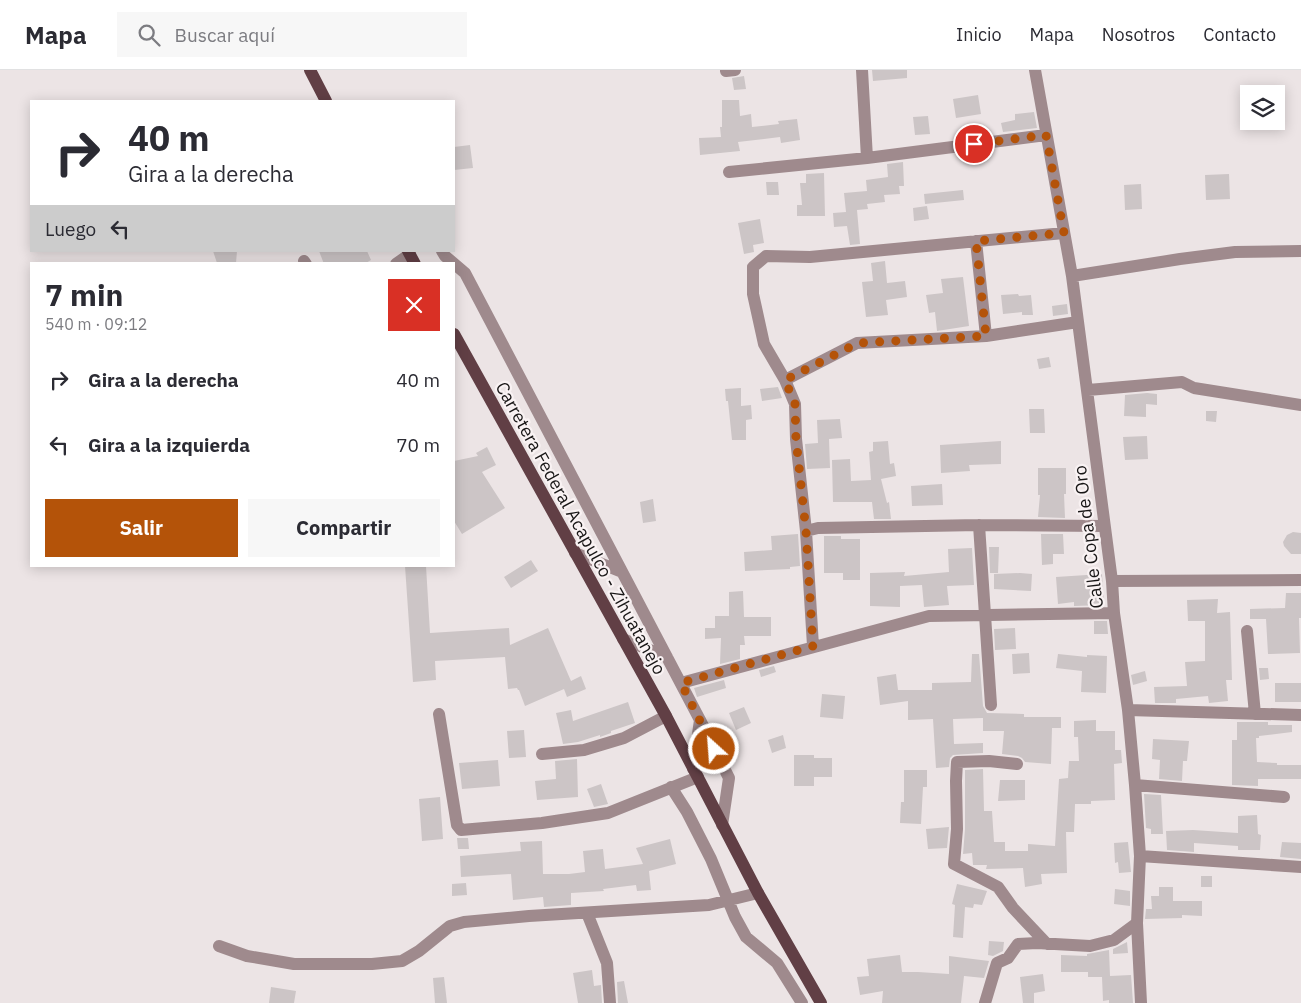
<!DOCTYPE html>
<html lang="es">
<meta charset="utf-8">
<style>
:root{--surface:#fff;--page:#f7f7f7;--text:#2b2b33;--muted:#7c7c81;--line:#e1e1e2;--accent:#b45309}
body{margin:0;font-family:"IBM Plex Sans",sans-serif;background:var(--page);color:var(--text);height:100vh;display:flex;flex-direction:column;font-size:19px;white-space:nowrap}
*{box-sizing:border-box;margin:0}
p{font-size:16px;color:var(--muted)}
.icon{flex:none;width:28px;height:28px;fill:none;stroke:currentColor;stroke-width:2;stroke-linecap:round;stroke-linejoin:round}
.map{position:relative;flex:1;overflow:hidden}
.details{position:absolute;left:30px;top:192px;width:425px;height:305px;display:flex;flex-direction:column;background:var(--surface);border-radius:0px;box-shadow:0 2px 12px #0003}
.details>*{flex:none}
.top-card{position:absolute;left:30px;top:30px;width:425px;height:152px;border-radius:0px;box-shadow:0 2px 12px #0003;background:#fff;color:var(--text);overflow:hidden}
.fabs{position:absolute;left:1240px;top:15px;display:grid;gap:10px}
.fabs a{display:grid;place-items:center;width:45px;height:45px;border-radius:0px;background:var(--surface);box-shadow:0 2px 12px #0003;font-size:25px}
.pin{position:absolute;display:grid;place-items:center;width:42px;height:42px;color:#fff;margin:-21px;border:2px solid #fff;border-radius:50%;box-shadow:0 1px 5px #0007}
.me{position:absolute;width:55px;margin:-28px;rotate:334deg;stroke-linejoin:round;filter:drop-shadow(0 0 4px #0008)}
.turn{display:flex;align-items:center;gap:18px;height:105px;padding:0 15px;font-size:22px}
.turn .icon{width:65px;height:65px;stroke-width:2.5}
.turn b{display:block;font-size:35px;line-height:42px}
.then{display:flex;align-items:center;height:48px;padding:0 15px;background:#0003;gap:10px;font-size:19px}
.round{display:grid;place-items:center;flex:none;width:52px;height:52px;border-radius:0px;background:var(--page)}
.summary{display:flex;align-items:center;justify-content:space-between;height:85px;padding:0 15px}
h1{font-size:30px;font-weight:700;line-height:38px}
.primary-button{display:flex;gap:10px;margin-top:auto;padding:10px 15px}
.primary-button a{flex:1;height:58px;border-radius:0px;background:var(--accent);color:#fff;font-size:20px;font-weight:700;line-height:58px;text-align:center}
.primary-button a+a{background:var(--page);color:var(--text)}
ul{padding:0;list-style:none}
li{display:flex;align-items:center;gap:15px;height:65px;padding:0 15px}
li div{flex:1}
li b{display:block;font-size:19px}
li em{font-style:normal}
header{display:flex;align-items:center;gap:30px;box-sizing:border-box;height:70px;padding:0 25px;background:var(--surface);border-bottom:1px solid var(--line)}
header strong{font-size:24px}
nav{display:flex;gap:28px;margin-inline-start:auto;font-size:18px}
.search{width:350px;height:45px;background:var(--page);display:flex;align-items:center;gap:12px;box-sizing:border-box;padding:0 18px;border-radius:0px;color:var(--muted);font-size:19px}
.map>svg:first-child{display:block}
.building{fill:#ccc5c6}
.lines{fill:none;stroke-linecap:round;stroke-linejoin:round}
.minor{stroke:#9f8a8d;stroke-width:12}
.major{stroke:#613f45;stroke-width:12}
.route{stroke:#b45309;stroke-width:9;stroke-dasharray:0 16.2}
.labels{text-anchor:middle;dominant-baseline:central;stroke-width:4.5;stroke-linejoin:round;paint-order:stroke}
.street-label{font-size:18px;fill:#181616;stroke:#f9f2f3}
</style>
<header>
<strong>Mapa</strong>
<div class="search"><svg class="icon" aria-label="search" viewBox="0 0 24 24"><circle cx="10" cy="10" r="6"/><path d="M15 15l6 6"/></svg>Buscar aquí</div>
<nav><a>Inicio</a><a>Mapa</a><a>Nosotros</a><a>Contacto</a></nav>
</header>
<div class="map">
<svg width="1301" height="933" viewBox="0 0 1301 933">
<rect width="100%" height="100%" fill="#ece4e5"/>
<path class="building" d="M872,0H907V8L873,11Z
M744,6L746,19L734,20L732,8Z
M978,25L981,44L956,48L953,29Z
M722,30H739L740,46L751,44L752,57L779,54L778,51L797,49L800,70L781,73L780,67L738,72L740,81L700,85L699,68L721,67L720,57H722Z
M1034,42L1037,58L1003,62L1001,53L1015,50V44Z
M928,46L930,64L915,65L913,47Z
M470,75L473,98L454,100V77Z
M903,92L904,116H899L900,124L884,125L885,132L867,134L868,139L857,140L860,174L850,175L847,156L834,157L833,143L846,142L844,123L867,121L866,110L888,107L887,94Z
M824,103L825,146H797V135H802L800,113H806V104Z
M1229,104L1230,129L1206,130L1205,105Z
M766,112H778L779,125H767Z
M1141,114L1142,139L1125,140L1124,115Z
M963,120L964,130L925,134L924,124Z
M927,136L929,149L914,151L913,138Z
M760,149L764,173L753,175L754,182L744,184L738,153Z
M213,181H237L236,193H217Z
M319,181H367L371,190L364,194H324Z
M885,191L887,213L905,211L907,227L886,230L888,245L866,247L862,212L873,211L871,193Z
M963,207L969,256L937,261L935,242L929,243L926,225L943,223L941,209Z
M1018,224L1019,226L1031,225L1033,245H1022V242L1003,244L1001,225Z
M1067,234L1068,244L1053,246L1052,236Z
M1049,287L1051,297L1039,299L1037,289Z
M778,317L782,328L762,331L760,319Z
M741,318V336L751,335L752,349L746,350V370H732L728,331H726L725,319Z
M1147,323L1157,324V335L1146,334V347L1124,346L1125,325Z
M1029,339H1044L1045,363H1030Z
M1206,341H1217L1216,352L1206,351Z
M840,349L842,368L829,369L830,398L807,399L805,374L818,373L817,350Z
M1147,366L1148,389L1125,390L1123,367Z
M888,371L890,394L894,393L896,406L881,409L887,433L889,432L891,449H874L872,432H833L832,390L850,389L851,411L871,410L869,382L873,381V372Z
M1001,371V394L969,395L970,401L941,403L940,375Z
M487,377L496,395L482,402L505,438L462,464L454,451V391L478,386L476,383Z
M1038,398H1066V424H1064L1065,448L1038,447L1040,425H1038Z
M942,414L943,435L912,436L911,416Z
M653,429L656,451L643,453L640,432Z
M1293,462L1301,463V484H1291L1284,476L1283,472L1287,465Z
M798,464L800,496L790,497V499L745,501L744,482L772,480L771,466Z
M1041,464H1063L1064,484H1053V494L1042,495Z
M824,466H841V469H860V510H843V503H824Z
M989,477H999L998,503H990Z
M972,478L974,515L947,516L949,535L924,537L922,515L900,516V537L870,536V503L905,502L904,506L949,502L948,479Z
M531,490L538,501L511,518L504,507Z
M405,496H426L430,563L509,558L510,575L548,558L571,611L581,606L586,619L567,627L564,619L525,636L519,620H518L517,618L508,619L505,587L435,591L436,610L413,612Z
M1020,503L1032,504L1031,521L994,519V504Z
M1102,504L1104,535L1074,536V532L1058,534L1056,507Z
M743,521L744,547H771V566H744L745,575H740V589L720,594L721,568L705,569V558H715V546H729V522Z
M1286,523H1301V548H1299L1300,583L1268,584L1266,549H1250V539L1285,538Z
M1218,529L1217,543L1230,542L1232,610H1226L1228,631L1209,633L1208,626L1176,629V633H1155L1154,617L1187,616L1185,592L1205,591V551H1188L1187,530Z
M1094,551H1107L1108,564H1094Z
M1015,558L1016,579L995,580L994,559Z
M1029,583L1030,603L1013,604L1012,584Z
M972,584H979L983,636L987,643L1024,644V647H1061V658H1052L1051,694L1025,692L1022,688L1018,686L1002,684L1004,661H983V648L953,649L954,674L983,673V683L953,685L950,688L949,697L936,698L933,649L908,650V631L880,635L877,607L896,604L898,620H932V613L971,612Z
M1058,584L1087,587V585L1107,586L1106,623L1081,622L1082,601L1056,598Z
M774,596L776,602L761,607L759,600Z
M1259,598H1268L1269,609L1260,610Z
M1145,601L1147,611L1133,615L1131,605Z
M724,610L726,618L697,627L694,618Z
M1275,613H1301V632H1275Z
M822,624L845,626L843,649L820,647Z
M628,632L635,653L611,661V663L600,667V665L578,672L563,674L556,643L571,640L573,651Z
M744,637L751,653L736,660L729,643Z
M1096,650V661H1115V680H1121L1122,693L1114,694L1115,730L1091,731V734H1075L1074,762H1066L1067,803L1041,804L1042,814L1025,817L1023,798L986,799L987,795H973L972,783L963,784L965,759V700L983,699L984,741H992L994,772H1005V781H1028V774L1055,776L1059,709L1068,708L1069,691H1079L1078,667H1074V651Z
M1237,652H1268V655H1292V662L1259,666V668H1256L1257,692L1277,693V695H1301V709H1258V716L1232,715V670H1237Z
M524,660L526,687L509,688L507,661Z
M783,665L786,678L772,683L768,670Z
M1153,669L1189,671L1187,691H1183L1182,711L1159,709L1160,690L1152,689Z
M794,685H814V688H832V707H814V716H794Z
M577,689L578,727L537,730L535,711L556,709L555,691Z
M498,690L500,716L462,719L459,693Z
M904,700H927V717H923L921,754L900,753L901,732H904Z
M1000,710H1025V730L998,731Z
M601,714L608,734L594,737L587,719Z
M1144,724L1161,725L1163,764H1151V759L1146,758Z
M440,727L443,769L422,771L419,729Z
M1257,745L1258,764L1261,765L1260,780H1238V776L1194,773V782L1167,780L1166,761L1193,760L1238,763V746Z
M949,757L947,778L928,779L926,759Z
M457,768H468L469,779H458Z
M670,769L676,794L649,801L651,820L637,821L636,815L603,819L604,821L571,823V835L544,837L543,827L513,830L511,804L461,807L460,786L521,781L520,772L542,771L543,804H569L585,802L583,781L603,779L605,799L643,794L636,778Z
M1128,772L1131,802L1119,803L1118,792L1115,793L1114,773Z
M1282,772L1301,773V789L1280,787Z
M1201,806H1212V817H1201Z
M466,813L467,825L452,826V814Z
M957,814L987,821L982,835L974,834L973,838L965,837L963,868L953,867L955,835L952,834Z
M1159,817H1173V831H1202V846L1182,845V848L1145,849L1146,839H1152L1151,826H1159Z
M1115,819L1130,821V836L1114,834Z
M989,871L1004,872L1003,881L993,886L988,885Z
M1127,872L1128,883L1113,884V879Z
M1109,880L1110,906L1131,905L1133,933H1109V930L1103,931L1102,907H1088V902H1061V885L1087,886V884Z
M900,885L902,902H918L949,904V886L989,891L984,908L964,906L961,933H882L883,921L860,925L857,907L869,906L867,889Z
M592,900L594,916L601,915L602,933H578L573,903Z
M1043,904L1045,921L1034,923V933H1023L1020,907Z
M444,907L447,933H435L433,908Z
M624,911L628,933H618L617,912Z
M271,917L296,921L294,933H269Z"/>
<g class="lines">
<path class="minor" d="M862,0L867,88
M1035,0L1072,206L1112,511L1114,543L1128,640L1135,715L1140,786L1137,853L1141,933
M726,1L735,0
M729,102L867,88L1046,65
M976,171L986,266
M442,181L445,186L465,203L700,650L693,699
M304,191L306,194
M396,194L410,184
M1072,206L1180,189L1235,182L1301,181
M785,310L857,273L986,266L1078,252
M1088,320L1182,312L1194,318L1301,335
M979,455L991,635
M806,461L818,458L979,455L1104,456
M575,483L622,502
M1112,511L1301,510
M1247,561L1255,644
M623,569L667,587
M813,576L806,461L796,369L795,334L785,310L764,274L753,224V197L766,186L810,187L1064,163
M681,613L929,546L1114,543
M1128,640L1301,645
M439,644L457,755L461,760L542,753L608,743L698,707
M700,650L729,708L722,755
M542,684L584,680L624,668L666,646
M1017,694L989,691L957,692L956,711L957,759L954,794L998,817L1013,838L1047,874
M1135,715L1284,727
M671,717L687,742L711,789L735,847L746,867L777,893L802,933
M1140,786L1301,797
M587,843L607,893L610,933
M219,876L247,886L294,894H372L402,891L419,881L450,856L464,852L529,846L709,835L758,823
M985,933L997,893L1008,888L1018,874L1037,873L1090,876L1114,870L1137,853"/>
<path class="major" d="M310,0L326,31
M408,181L415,194
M454,264L666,646L758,823L821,933"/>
</g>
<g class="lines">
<path class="route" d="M714,679L681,613L813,576L806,461L796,369L795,334L785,310L858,273L986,266L976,171L1064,163L1046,65L974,74"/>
</g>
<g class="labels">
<g class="street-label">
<text transform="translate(581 458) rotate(61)">Carretera Federal Acapulco - Zihuatanejo</text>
<text transform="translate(1088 467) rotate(-97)">Calle Copa de Oro</text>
</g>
</g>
</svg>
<div class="fabs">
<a><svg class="icon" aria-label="layers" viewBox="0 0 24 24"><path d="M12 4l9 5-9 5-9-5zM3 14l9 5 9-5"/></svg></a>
</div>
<div class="pin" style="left:974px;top:74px;background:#d93025"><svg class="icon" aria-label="arrive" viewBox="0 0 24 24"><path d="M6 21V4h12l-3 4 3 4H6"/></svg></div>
<svg class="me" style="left:714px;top:679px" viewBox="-20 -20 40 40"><circle r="17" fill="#b45309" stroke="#fff" stroke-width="3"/><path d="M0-11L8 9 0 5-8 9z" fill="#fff"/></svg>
<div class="top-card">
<div class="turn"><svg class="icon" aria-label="right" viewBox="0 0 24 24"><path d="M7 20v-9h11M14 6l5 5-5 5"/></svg><div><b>40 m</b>Gira a la derecha</div></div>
<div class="then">Luego<svg class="icon" aria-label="left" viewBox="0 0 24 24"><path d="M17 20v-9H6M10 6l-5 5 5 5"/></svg></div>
</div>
<section class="details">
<div class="summary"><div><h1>7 min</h1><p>540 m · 09:12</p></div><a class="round" style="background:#d93025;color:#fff"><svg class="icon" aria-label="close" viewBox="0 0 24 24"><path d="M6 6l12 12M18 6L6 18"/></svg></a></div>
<ul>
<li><svg class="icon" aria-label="right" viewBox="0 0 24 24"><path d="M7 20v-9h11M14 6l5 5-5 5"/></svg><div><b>Gira a la derecha</b></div><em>40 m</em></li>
<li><svg class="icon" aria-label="left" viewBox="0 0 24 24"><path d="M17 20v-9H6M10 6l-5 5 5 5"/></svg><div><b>Gira a la izquierda</b></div><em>70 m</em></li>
</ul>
<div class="primary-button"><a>Salir</a><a>Compartir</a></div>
</section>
</div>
